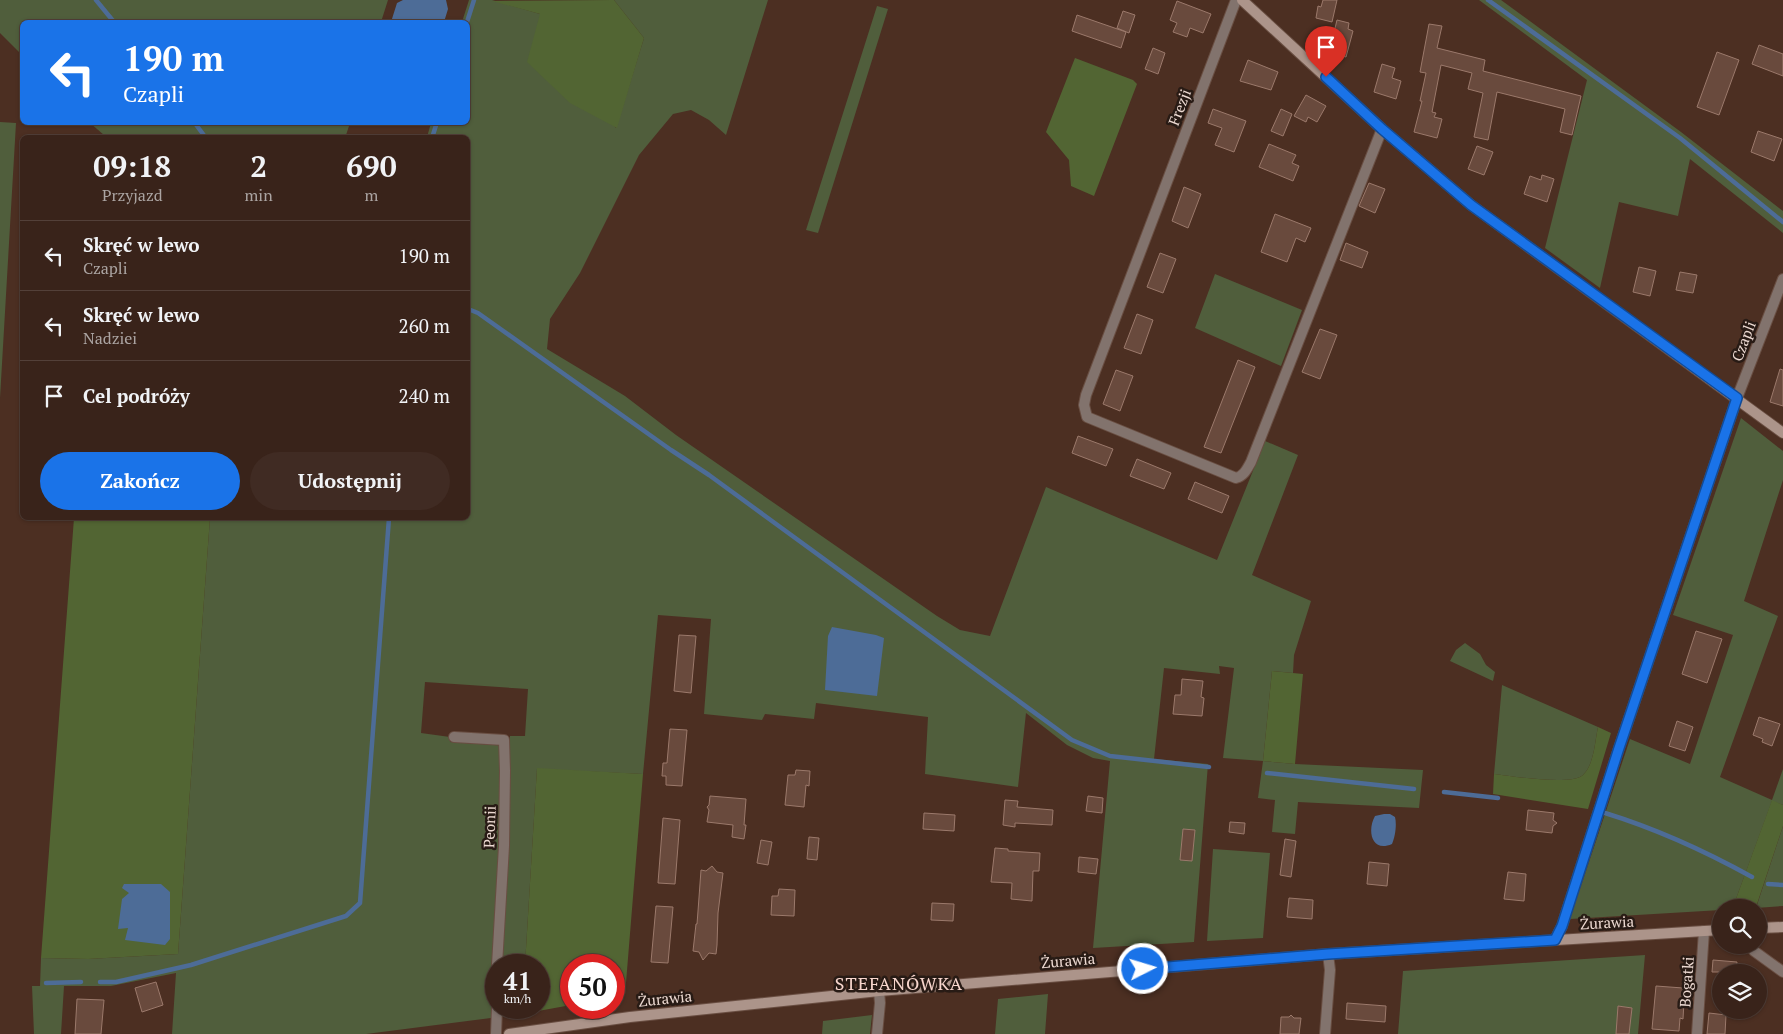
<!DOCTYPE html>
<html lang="pl">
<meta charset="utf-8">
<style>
:root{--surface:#39231a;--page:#402b23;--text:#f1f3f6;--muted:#aba4a2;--line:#534039;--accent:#1a73e8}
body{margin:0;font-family:"PT Serif",serif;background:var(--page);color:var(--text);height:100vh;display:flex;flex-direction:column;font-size:19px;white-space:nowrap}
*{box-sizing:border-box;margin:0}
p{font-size:16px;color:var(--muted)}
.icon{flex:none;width:28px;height:28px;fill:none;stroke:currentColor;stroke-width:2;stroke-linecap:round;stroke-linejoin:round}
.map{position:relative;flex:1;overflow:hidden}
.side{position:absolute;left:20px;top:135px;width:450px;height:385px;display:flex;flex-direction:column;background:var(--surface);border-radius:8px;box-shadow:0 1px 4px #0004,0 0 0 1px var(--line)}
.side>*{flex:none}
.top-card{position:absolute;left:20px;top:20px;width:450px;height:105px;border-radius:8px;box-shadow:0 1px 4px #0004,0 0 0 1px var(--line);background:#1a73e8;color:#fff;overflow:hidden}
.controls{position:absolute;left:1712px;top:899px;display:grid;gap:10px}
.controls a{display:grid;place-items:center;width:55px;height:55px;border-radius:50%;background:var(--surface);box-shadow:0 1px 4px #0004,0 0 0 1px var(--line);font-size:25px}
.speed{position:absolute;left:485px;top:954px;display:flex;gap:10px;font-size:25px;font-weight:700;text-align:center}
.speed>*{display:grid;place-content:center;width:65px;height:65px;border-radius:50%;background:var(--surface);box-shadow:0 1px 4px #0004,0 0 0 1px var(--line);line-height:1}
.speed small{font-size:12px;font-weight:400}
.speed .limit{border:8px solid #d22;background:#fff;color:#111}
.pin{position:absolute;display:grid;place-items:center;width:42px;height:42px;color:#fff;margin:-51px -21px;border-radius:50% 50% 50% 0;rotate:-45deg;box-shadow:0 0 5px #0007}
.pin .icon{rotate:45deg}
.me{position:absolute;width:55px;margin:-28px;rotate:85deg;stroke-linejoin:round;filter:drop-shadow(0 0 4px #0008)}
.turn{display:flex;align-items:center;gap:18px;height:105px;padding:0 20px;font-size:22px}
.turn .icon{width:65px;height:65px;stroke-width:2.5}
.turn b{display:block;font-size:35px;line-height:42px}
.eta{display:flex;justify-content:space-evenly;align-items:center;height:85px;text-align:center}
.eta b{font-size:30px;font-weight:600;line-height:35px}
.button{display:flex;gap:10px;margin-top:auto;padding:10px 20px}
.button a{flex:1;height:58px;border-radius:30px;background:var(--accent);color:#fff;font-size:20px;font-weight:600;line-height:58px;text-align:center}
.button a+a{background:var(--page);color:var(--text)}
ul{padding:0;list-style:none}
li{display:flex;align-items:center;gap:15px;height:70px;padding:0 20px;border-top:1px solid var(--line)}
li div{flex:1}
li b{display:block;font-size:19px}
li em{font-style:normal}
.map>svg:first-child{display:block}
.green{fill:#505e3c;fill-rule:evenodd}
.forest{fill:#526533}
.water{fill:#4d6c97}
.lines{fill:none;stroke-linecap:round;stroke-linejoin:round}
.stream{stroke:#4d6c97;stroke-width:4.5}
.building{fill:#694a3d;stroke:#9b796b}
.street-casing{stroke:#694e42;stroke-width:12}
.secondary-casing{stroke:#694e42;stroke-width:12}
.street{stroke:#82736d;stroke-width:10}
.secondary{stroke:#ac948a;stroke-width:10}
.route-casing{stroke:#114b97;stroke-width:12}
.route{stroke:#1a73e8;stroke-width:9}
.labels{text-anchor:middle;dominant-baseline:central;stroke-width:5;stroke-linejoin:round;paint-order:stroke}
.street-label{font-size:15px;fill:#eddad2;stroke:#281b15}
.quarter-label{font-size:18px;letter-spacing:1px;fill:#f8d6cd;stroke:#281b15}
</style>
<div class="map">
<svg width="1783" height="1034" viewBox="0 0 1783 1034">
<rect width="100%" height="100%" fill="#4c2f22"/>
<path class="green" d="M0,0H388L381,22H22V55L0,33Z
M469,0H492L540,14L616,128L644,38L614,0H768L726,135L709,120L691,110L673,114L639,155L580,273L550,319L547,349L625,396L676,435L937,616L960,630L990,636L1046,487L1217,560L1265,441L1298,455L1252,575L1311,601L1294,655L1293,673L1272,671L1263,761L1295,764L1423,770L1419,808L1298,802L1295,834L1272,832L1275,800L1258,798L1263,761L1223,758L1234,668L1219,666L1220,674L1164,668L1154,759L1208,764L1194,942L1093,948L1110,761L1093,758L1067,745L1026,713L1018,787L925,774L928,717L816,703L814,719L765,714L762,720L704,714L711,619L658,615L643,774L537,769L525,965H496V1008H522V1014L366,1034H172L176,973L111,986H64L61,1034H34L32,986H40L41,958L88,959L178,954L210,518H468V138L427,137L431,123L468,122V22H462ZM425,682L528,689L525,736H510L509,746L450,742V737L421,733Z
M1479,0H1501L1681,132L1783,211V233L1690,159L1678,216L1619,202L1600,288L1545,248L1587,80Z
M877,6L888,9L818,233L806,230Z
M0,122L16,123L0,398Z
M90,123H350L345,138L104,137V135Z
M1215,274L1302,310L1281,366L1195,328Z
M1741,418L1783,451V480L1744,601L1778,616L1720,777L1772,800L1783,769V805L1772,801L1733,907L1721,908V910L1570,919L1630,739L1690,764L1733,635L1673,615Z
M1465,643L1480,654L1486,665L1495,672L1493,681L1450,661L1456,650Z
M1502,685L1598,727C1595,741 1594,765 1583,775C1571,786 1511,776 1494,774Z
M1783,826V906L1756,908Z
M1213,849L1270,853L1263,938L1207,941Z
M1645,955L1638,1034H1398L1403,971Z
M1048,994L1045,1034H995L998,999Z
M872,1015L870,1034H822L823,1021Z"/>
<path class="forest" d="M614,0L644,38L617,128L570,103L527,62L540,14L492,1Z
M1075,58L1133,80L1137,84L1094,196L1071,186L1069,160L1046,132Z
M74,518H210L178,954L88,959L41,958Z
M1272,671L1303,674L1295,764L1263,761Z
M1598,727L1611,733L1588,809L1493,794L1494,774C1511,776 1571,786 1583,775C1594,765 1595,741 1598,727Z
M537,768L643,774L625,995L614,997V965H571V1005L522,1014V1008H539V965H525Z
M1772,800L1783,805V826L1756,907H1733Z"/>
<path class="water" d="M403,0H446L448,9L444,22H391L397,3Z
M832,627L876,635L884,638L877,696L825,690L828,636Z
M1384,814H1390L1395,817C1397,825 1395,837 1392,844C1371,853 1367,830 1375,816Z
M124,884H161L170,892V939L165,945L125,940L128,928L118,929L122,899L129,893L122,888Z"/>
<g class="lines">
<path class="stream" d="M96,0L114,22
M1488,0L1680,138L1783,222
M467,22L474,0
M194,122L206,138
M432,138L437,122
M468,309L478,313L671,450L709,475L1072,740L1110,756L1209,767
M1267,773L1414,789
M1444,792L1498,798
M1605,813C1657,829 1705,851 1752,877
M1768,884L1783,885
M100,982H116L191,965L346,916L360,903L389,518
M46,983L81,982"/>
</g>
<path class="building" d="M1323,0H1337L1332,22L1316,18L1318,6L1321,7Z
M1177,1L1211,14L1203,33L1190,28L1187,37L1173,32L1177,23L1170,20Z
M1123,11L1135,15L1129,33L1117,28Z
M1077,15L1126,32L1121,48L1072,31Z
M1337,20L1349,23L1348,29L1353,31L1346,57L1329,53Z
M1429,24L1442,26L1437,48L1485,60L1483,71L1581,96L1572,135L1560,132L1565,109L1497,92L1488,140L1474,137L1483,93L1468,89L1472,73L1441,65L1432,112L1436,113L1434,117L1442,119L1437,138L1414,132L1422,101H1420L1426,73L1420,72Z
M1759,45L1783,54V76L1752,64Z
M1153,48L1165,53L1158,74L1145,69Z
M1717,52L1739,60L1719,115L1697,107Z
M1248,60L1278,72L1271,90L1240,81Z
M1382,64L1395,68L1392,78L1401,81L1396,99L1374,92Z
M1306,95L1326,106L1317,122L1308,117L1306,122L1294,116Z
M1213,109L1246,121L1234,152L1215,145L1222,128L1208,123Z
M1281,109L1292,114L1283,136L1271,131Z
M1758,131L1782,139L1774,161L1751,152Z
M1269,144L1296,155L1292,163L1299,166L1293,181L1259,167Z
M1477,146L1493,152L1484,175L1468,169Z
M1542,175L1554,179L1547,202L1524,194L1530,176L1541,180Z
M1369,183L1385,189L1375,213L1359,206Z
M1184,187L1201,194L1188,228L1172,221Z
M1275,214L1311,228L1305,242L1296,238L1287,262L1261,252Z
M1346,243L1368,252L1362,268L1340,260Z
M1160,253L1176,259L1163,293L1147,287Z
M1639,267L1656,271L1650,296L1633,292Z
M1680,272L1697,275L1693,293L1676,290Z
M1137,314L1153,320L1141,354L1124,348Z
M1320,329L1337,335L1320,379L1302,372Z
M1238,360L1255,367L1221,453L1204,447Z
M1780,369L1783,370V406L1770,402Z
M1116,370L1133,376L1120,411L1103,404Z
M1078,436L1113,449L1106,466L1072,453Z
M1137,459L1171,473L1164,489L1130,476Z
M1195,482L1229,496L1222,513L1188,499Z
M1696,631L1722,639L1707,683L1682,674Z
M679,635L696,636L691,693L674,691Z
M1182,679L1203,681L1201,697L1204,698L1202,716L1173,714L1175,695H1181Z
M1759,717L1780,724L1772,746L1762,742L1763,739L1753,735Z
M1677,721L1693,727L1685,751L1669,746Z
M670,729L687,730L682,786L666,785V776H662L663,763H667Z
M796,770L810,771L809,786L806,785L804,807L785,805L788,775H795Z
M710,796L746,799L744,825H746L744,839L732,837L733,825L707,822L709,810L707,807L709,805Z
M1088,796L1103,798L1102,813L1086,811Z
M1005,800L1018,801L1017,807L1053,810L1052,825L1015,823V827L1003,825Z
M1528,810L1554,813L1553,820L1557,823L1553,826L1552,833L1526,830Z
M924,813L955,815L954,831L923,829Z
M663,818L680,820L675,884L658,883Z
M1230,822L1245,823L1244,834L1229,832Z
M1183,829L1195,830L1192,861L1180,860Z
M809,837L819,838L817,860L807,859Z
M1285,839L1296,841L1291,877L1280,875Z
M761,840L772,842L768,865L757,863Z
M995,848L1008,849V851L1040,853L1039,871H1033L1032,901L1011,899L1012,883L991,882Z
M1079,857L1098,859L1096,874L1078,872Z
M1369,862L1389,864L1387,886L1367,884Z
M712,866L717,872L723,873L718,913L717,945L716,954L709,953L703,960L699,952L693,951L696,924H697L698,911L701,870L706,871Z
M1508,872L1526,874L1524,901L1504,899Z
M779,889L795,890L794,916L771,915L772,896H778Z
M1289,898L1313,900L1312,919L1287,917Z
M932,903L954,904L953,921L931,920Z
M656,906L673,907L668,963L651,962Z
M1713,960L1737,962L1736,972H1712Z
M156,982L163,1005L142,1012L135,988Z
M1656,986L1683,988L1682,1001H1684L1683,1019L1680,1018L1679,1031L1652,1029Z
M77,999L104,1000L101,1034H75Z
M1347,1003L1386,1006L1385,1022L1346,1019Z
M1618,1006L1632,1008L1629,1034H1616Z
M1709,1013L1726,1015L1725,1034H1707Z
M1291,1015L1294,1018H1301L1299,1034H1280L1281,1017H1289Z"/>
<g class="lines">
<defs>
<path id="street" d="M1236,0L1086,395L1084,405L1087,417L1236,478C1244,476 1247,469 1251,462L1382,129
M454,737L504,740L505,771L504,846L497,965
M1555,940L1562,926L1619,748L1737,398L1783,279
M1750,945L1754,951L1783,972
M496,1034L497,1008
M877,1034L880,1003L879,991
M1325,1034L1330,970L1328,954
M1697,1034L1704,931"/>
<path id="secondary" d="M1242,0L1382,129L1471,205L1783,433
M1759,928L1783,927
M509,1034L630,1017L879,991L1328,954L1721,930"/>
</defs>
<use href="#street" class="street-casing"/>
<use href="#secondary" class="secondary-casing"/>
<use href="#street" class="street"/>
<use href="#secondary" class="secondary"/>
</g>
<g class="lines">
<defs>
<path id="route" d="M1143,969L1328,954L1555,940L1562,926L1619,748L1737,398L1471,205L1382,129L1326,77"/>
</defs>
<use href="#route" class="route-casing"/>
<use href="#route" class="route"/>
</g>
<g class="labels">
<g class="street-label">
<text transform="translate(1179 107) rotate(-69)">Frezji</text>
<text transform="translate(1743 341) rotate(-69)">Czapli</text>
<text transform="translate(489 827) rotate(-88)">Peonii</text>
<text transform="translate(1607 922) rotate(-3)">Żurawia</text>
<text transform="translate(1068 960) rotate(-5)">Żurawia</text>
<text transform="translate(1686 982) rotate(-86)">Bogatki</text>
<text transform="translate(665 998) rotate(-6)">Żurawia</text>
</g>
<g class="quarter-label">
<text x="899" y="983">STEFANÓWKA</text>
</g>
</g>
</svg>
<div class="controls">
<a><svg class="icon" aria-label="search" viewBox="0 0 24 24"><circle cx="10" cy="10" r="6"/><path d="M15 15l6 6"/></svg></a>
<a><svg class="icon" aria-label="layers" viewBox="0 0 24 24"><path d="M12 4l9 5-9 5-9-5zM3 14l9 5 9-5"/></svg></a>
</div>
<div class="speed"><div>41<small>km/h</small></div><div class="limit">50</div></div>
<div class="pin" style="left:1326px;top:77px;background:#d93025"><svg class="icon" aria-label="arrive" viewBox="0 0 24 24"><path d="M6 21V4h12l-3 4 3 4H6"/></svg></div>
<svg class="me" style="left:1143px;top:969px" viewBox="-20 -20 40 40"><circle r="17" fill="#1a73e8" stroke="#fff" stroke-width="3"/><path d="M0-11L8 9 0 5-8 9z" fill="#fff"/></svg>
<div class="top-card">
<div class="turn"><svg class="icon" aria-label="left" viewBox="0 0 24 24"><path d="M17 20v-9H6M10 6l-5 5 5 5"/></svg><div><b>190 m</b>Czapli</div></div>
</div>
<section class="side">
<div class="eta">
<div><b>09:18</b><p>Przyjazd</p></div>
<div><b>2</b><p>min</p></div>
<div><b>690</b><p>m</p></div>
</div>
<ul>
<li><svg class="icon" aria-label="left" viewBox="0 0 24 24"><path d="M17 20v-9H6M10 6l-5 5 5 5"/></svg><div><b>Skręć w lewo</b><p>Czapli</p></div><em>190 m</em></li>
<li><svg class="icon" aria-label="left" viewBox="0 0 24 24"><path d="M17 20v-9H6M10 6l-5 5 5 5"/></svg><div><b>Skręć w lewo</b><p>Nadziei</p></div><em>260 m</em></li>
<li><svg class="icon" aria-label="arrive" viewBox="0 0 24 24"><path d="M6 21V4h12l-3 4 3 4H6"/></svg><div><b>Cel podróży</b></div><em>240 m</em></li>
</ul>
<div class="button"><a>Zakończ</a><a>Udostępnij</a></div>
</section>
</div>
